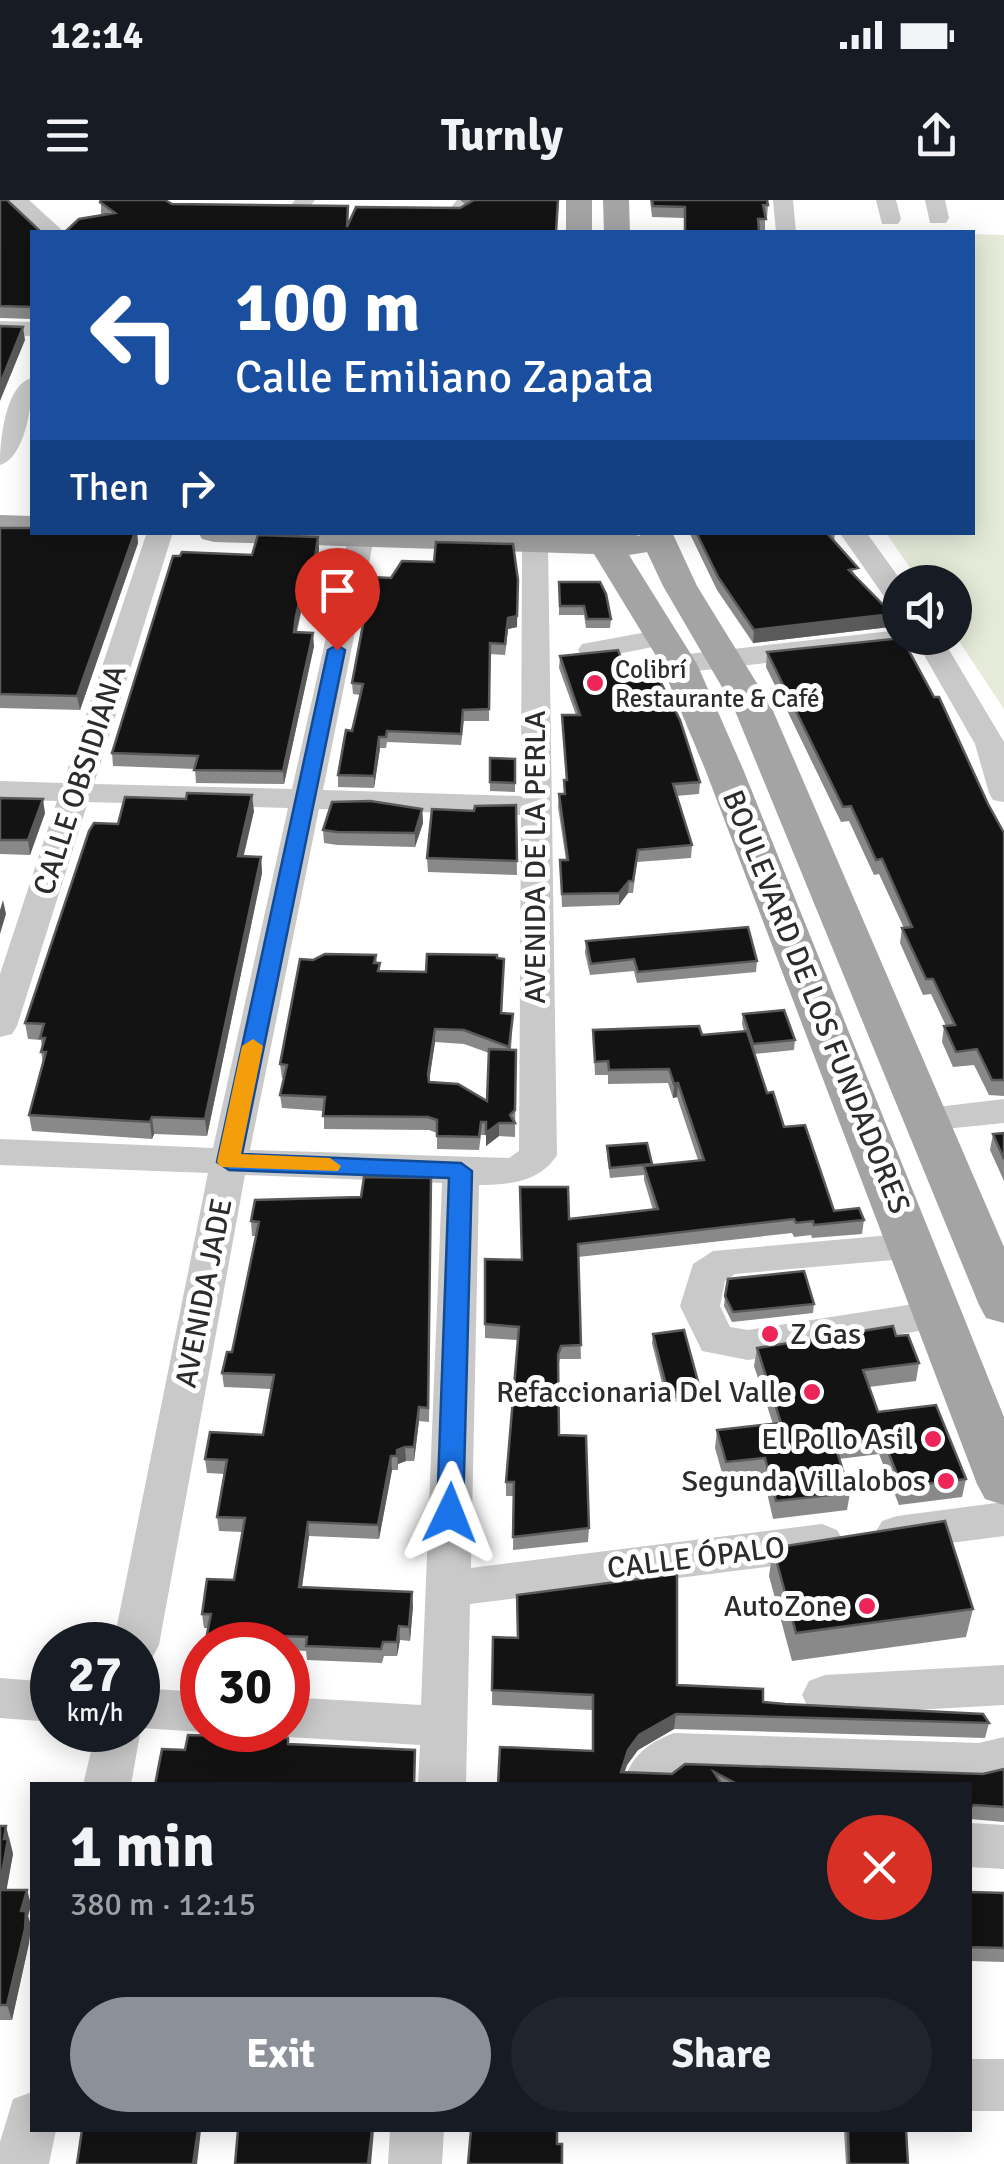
<!DOCTYPE html>
<meta charset="utf-8">
<style>
:root{--surface:#171b24;--page:#20242c;--text:#f1f3f6;--muted:#9ea1a6;--accent:#8c9099}
body{margin:0;font-family:Signika,sans-serif;background:var(--page);color:var(--text);height:100vh;display:flex;flex-direction:column;font-size:38px;white-space:nowrap}
*{box-sizing:border-box;margin:0}
p{font-size:32px;color:var(--muted)}
.icon{flex:none;width:55px;height:55px;fill:none;stroke:currentColor;stroke-width:2;stroke-linecap:round;stroke-linejoin:round}
.map{position:relative;flex:1;overflow:hidden}
.drawer{position:absolute;left:30px;top:1582px;width:942px;height:350px;display:flex;flex-direction:column;background:var(--surface);border-radius:0px;box-shadow:0 5px 25px #0003}
.drawer>*{flex:none}
.hud{position:absolute;left:30px;top:30px;width:945px;height:305px;border-radius:0px;box-shadow:0 5px 25px #0003;background:#1a4fa0;color:#fff;overflow:hidden}
.buttons{position:absolute;left:882px;top:365px;display:grid;gap:20px}
.buttons a{display:grid;place-items:center;width:90px;height:90px;border-radius:50%;background:var(--surface);box-shadow:0 5px 25px #0003;font-size:50px}
.speed{position:absolute;left:30px;top:1422px;display:flex;gap:20px;font-size:50px;font-weight:700;text-align:center}
.speed>*{display:grid;place-content:center;width:130px;height:130px;border-radius:50%;background:var(--surface);box-shadow:0 5px 25px #0003;line-height:1}
.speed small{font-size:25px;font-weight:400}
.speed .limit{border:15px solid #d22;background:#fff;color:#111}
.pin{position:absolute;display:grid;place-items:center;width:85px;height:85px;color:#fff;margin:-102px -42px;border-radius:50% 50% 50% 0;rotate:-45deg;box-shadow:0 0 10px #0007}
.pin .icon{rotate:45deg}
.me{position:absolute;width:110px;margin:-55px;rotate:2deg;stroke-linejoin:round;filter:drop-shadow(0 0 8px #0008)}
.turn{display:flex;align-items:center;gap:35px;height:210px;padding:0 40px;font-size:45px}
.turn .icon{width:130px;height:130px;stroke-width:2.5}
.turn b{display:block;font-size:70px;line-height:85px}
.then{display:flex;align-items:center;height:95px;padding:0 40px;background:#0003;gap:20px;font-size:38px}
.round{display:grid;place-items:center;flex:none;width:105px;height:105px;border-radius:52px;background:var(--page)}
.summary{display:flex;align-items:center;justify-content:space-between;height:170px;padding:0 40px}
h1{font-size:60px;font-weight:700;line-height:75px}
.primary-button{display:flex;gap:20px;margin-top:auto;padding:20px 40px}
.primary-button a{flex:1;height:115px;border-radius:60px;background:var(--accent);color:#fff;font-size:40px;font-weight:700;line-height:115px;text-align:center}
.primary-button a+a{background:var(--page);color:var(--text)}
.status{display:flex;justify-content:space-between;align-items:center;height:70px;padding:0 50px;background:var(--surface);direction:ltr}
.status svg{height:28px;fill:currentColor}
header{display:flex;justify-content:space-between;align-items:center;height:130px;padding:0 40px;background:var(--surface);font-size:45px;font-weight:700}
.map>svg:first-child{display:block}
.green{fill:#e6ebd9}
.lines{fill:none;stroke-linecap:round;stroke-linejoin:round}
.minor{fill:#c9c9c9;fill-rule:evenodd}
.major{fill:#a4a4a4;fill-rule:evenodd}
.wall{fill:#898989;fill-rule:evenodd}
.shaded-wall{fill:#5a5a5a}
.building{fill:#131313;stroke:#5a5a5a;stroke-width:2.5}
.route{fill:#1a73e8;stroke:#114b97;stroke-width:2.5}
.slow{fill:#f59e0b}
.poi-dot{fill:#ed2559;stroke:#fff;stroke-width:4}
.labels{text-anchor:middle;dominant-baseline:central;stroke-width:10;stroke-linejoin:round;paint-order:stroke}
.far-poi-label{font-size:25px;fill:#2c2c2c;stroke:#fff;text-anchor:start}
.street-label{font-size:30px;fill:#2c2c2c;stroke:#fff}
.poi-label{font-size:30px;fill:#2c2c2c;stroke:#fff;text-anchor:end}
</style>
<div class="status"><b>12:14</b><svg viewBox="0 0 49 12"><path d="M0 12V9h3v3zM5 12V6h3v6zM10 12V3h3v9zM15 12V0h3v12zM26 1h20v11H26zM47 4h2v5h-2z"/></svg></div>
<header><svg class="icon" aria-label="menu" viewBox="0 0 24 24"><path d="M4 6h16M4 12h16M4 18h16"/></svg>Turnly<svg class="icon" aria-label="share" viewBox="0 0 24 24"><path d="M12 15V3M7 8l5-5 5 5M5 13v7h14v-7"/></svg></header>
<div class="map">
<svg width="1004" height="1964" viewBox="0 0 1004 1964">
<rect width="100%" height="100%" fill="#fff"/>
<path class="green" d="M973,34L1004,35V509L955,435V382H920L886,333L972,332Z"/>
<g class="lines">
<path class="minor" d="M7,0H29L64,32H41Z
M295,0H315L291,32H270Z
M457,0H478L470,11L465,32H445L449,10Z
M773,0H793L796,32H776Z
M876,0H896L901,19L898,24H882Z
M925,0H945L949,18L946,23H930Z
M0,121L32,122V136L0,135Z
M32,178C33,200 26,258 0,265C0,242 5,184 32,178Z
M147,332H173L94,584L292,589L348,339L343,332H371L374,338L323,590L521,596L522,344L535,336L544,338L548,344L557,955C540,982 509,985 479,985L471,1368L822,1324L837,1330L844,1342L837,1354L822,1360L470,1404L466,1585H418L420,1545L288,1537L271,1530H288V1497L421,1505L442,983L245,975L159,1445L152,1458L138,1463V1445H113L208,973L0,965V939L213,948L288,608L88,602L17,826L12,834L0,837V774L57,601L0,599V581L63,583ZM319,609L521,615L519,951L509,958L250,950Z
M839,332H866L902,382L900,407L890,405Z
M663,429L673,431L677,437L673,443L592,459L582,456L578,450L582,444Z
M900,430V438H942L1004,542V602L993,600L989,593L975,544L916,441L904,447L679,473L669,470L665,464L669,458L679,455Z
M1004,899V923L925,931L912,928L907,919L912,910Z
M913,1033L927,1037L932,1047L927,1057L735,1074L725,1081L720,1106L730,1127L748,1130L940,1100L954,1105L960,1115L954,1125L748,1160L702,1151L680,1106L693,1064L713,1051Z
M1004,1302V1336L897,1350L882,1345L875,1333L882,1321L897,1316Z
M1004,1465V1505L825,1515L809,1509L802,1495L809,1481L825,1475Z
M0,1478L52,1482V1522L0,1518Z
M138,1488L202,1492V1530H208L202,1532L141,1528L131,1585H83L96,1530H138Z
M674,1533L979,1543L1004,1537V1579L979,1585L682,1575L671,1585H623C630,1557 647,1543 674,1533Z
M970,1623L1004,1625V1669L970,1667Z
M970,1859H1004V1911H970Z
M32,1892V1930H56L49,1964H0V1942L13,1899Z
M390,1930H444L442,1964H388Z"/>
<path class="major" d="M566,0H592V32H566Z
M603,0H629L630,32H604Z
M0,315L32,316V332H44L0,335Z
M198,332H622L640,336L638,332H672L697,386L771,506L1004,1047V1123L986,1118L979,1105L733,506L663,386L647,352L629,355L697,464L743,569L1004,1217V1305L985,1299L977,1284L705,569L661,464L594,354L214,342L202,339Z"/>
</g>
<path class="wall" d="M0,0L32,32V119L0,118Z
M101,0H167L166,1L172,4L349,24L460,8L466,5L460,0H442H559L556,32H65L103,15L101,14Z
M650,0H767L768,5L767,17H765V31L758,30L759,32H684V18L652,17Z
M0,328L32,332H137L138,343L80,510L0,508Z
M689,332H835L834,341L857,378L892,414L890,427L753,443L717,390Z
M318,337L319,349L315,376H309L297,432L314,446L284,584L196,583L195,569L113,566L112,553L252,355Z
M372,377L517,427L508,429L505,455L490,454L489,521H464L461,545L387,542L386,548H380L374,588L338,587V575L352,531L360,495L353,494L352,483Z
M559,382L611,419L610,428H586L584,415H559Z
M767,452L988,604L1004,633V896L989,895L974,865L953,867L942,842L944,826H946L931,794L923,795L900,743L902,728H904L879,674L874,675L849,621L841,622L766,467Z
M560,456L630,481L700,582L699,594L676,596L692,645L691,658L637,662L633,693H628L619,705L562,707L560,660H566L558,607L559,594H564V580H566L562,515H576L559,468Z
M490,558L515,583V592L490,591Z
M0,598L45,613L30,655L0,654Z
M516,605L517,675L428,672L427,658L474,611Z
M422,609L423,623L415,647L337,645L324,643L323,630Z
M254,611L243,656L261,657L262,673L207,936L154,934L152,939L32,931L29,915L43,863L41,852L42,848L41,840L28,839L25,823L118,624Z
M586,741L757,761L756,772L637,783L634,771L590,775L585,753Z
M376,755L377,763H380V771L426,772L497,758L504,772L502,813L513,814L511,850H516L515,937L499,936L486,946V935H481L479,950L437,949V933L429,930L324,929V911L282,908L280,895L284,878H282L280,864L313,760ZM435,842L464,844L489,853L487,901L429,882Z
M743,814L795,840L794,850L754,854L767,893L784,927L834,1011L864,1020L862,1034L812,1038L811,1035L794,1037L792,1033L578,1057L581,1159H560L558,1167L559,1235L589,1328L588,1342L513,1350L514,1296H506V1282L518,1140L485,1138V1059L521,1060L569,1019L653,1010L644,980V975L610,978L607,956V946L652,965L698,960L677,897L673,898L668,883L608,884V875H595L593,830L702,835L744,831L742,824Z
M1004,933V981L990,950L993,934Z
M431,992L429,1222L419,1221L414,1261H406L398,1264V1270H392L379,1339L309,1336L302,1387L413,1406L410,1441L400,1440L397,1456H384L382,1463L307,1460L306,1451L288,1450V1445H208L207,1434L208,1428H204L202,1414L234,1380L243,1332L219,1331L217,1317L225,1274L207,1273L205,1259L263,1235L271,1189L224,1187L222,1173L232,1152L256,1036H252L251,1021L361,997Z
M725,1096L814,1104L813,1113L732,1122L724,1106Z
M653,1134L700,1189L699,1199L667,1203L652,1143Z
M896,1136L919,1163L916,1181L869,1187L878,1212L966,1279L962,1297L899,1305L879,1254L839,1259L850,1293L847,1310L773,1319L763,1275L724,1280L715,1248L717,1230L773,1224L754,1166L757,1148Z
M773,1348L973,1409L966,1437L792,1461L769,1376Z
M493,1437L677,1485L763,1502L989,1523L985,1538L674,1529L638,1550L627,1565L624,1573L983,1574L1004,1569V1622L970,1619V1585H498L592,1551V1510L492,1505Z
M0,1626L10,1641L13,1654L6,1690H27L31,1705L28,1716L31,1726L29,1743L12,1820H0Z
M970,1692L1004,1693V1762L970,1761Z
M844,1930H906L908,1964H846Z"/>
<path class="shaded-wall" d="M23,127L25,140L0,201V184Z
M135,332H137L138,343L80,510L77,496Z
M318,337L319,349L315,376L314,364Z
M308,364L309,376L297,428L295,445L294,432L296,416Z
M518,380L517,427L508,429L505,455L508,418Z
M892,414L890,427L753,443L754,430Z
M313,433L314,446L284,584L283,571Z
M379,537L380,548L374,588V576Z
M252,595L254,611L240,672L238,656Z
M43,599L45,613L30,655L28,640Z
M422,609L423,623L415,647V633Z
M261,657L262,673L207,936L205,919Z
M629,681L628,693L619,705V693Z
M3,700L6,714L0,734V710Z
M435,829V842L428,887V874Z
M678,883L677,897L673,898L674,884Z
M152,917L154,934L152,939L150,922Z
M499,923V936L486,946V933Z
M419,1207V1221L414,1261V1247Z
M405,1247L406,1261L398,1264V1270L397,1250Z
M391,1256L392,1270L379,1339L378,1325Z
M308,1322L309,1336L300,1401L299,1387Z
M412,1392L413,1406L410,1441L409,1427Z
M399,1426L400,1440L397,1456V1442Z
M676,1514L674,1529L638,1550L627,1565L620,1585L621,1572L628,1550L639,1535Z
M6,1626L13,1654L4,1704L0,1692V1685Z
M27,1690L31,1705L28,1716L31,1726L29,1743L12,1820L7,1805L21,1711Z
M198,1930H201L197,1964H193Z
M372,1930H374L371,1964H368Z"/>
<path class="building" d="M0,0H7L41,32H32V107L0,106Z
M101,0H165L172,4L348,6L347,27L356,7L460,8L474,0H558L556,32H59H65L79,19L115,13L100,2Z
M652,0H767L768,5H763L766,19H758L759,32H685V7L653,6Z
M0,126L23,127L0,184Z
M0,328H32V332H135L77,496L0,494Z
M696,332H830L827,333L858,368L849,370L892,414L754,430L718,377Z
M258,335L318,337L314,364H308L296,416L294,432L313,433L283,571L194,570L198,556L112,553L173,356H180L182,352L252,355Z
M436,342L513,344L518,380L517,416L508,418L505,444L490,443L489,509L463,510L461,534L387,531L386,537H379L374,576L338,575L346,530L352,531L363,484L352,483L372,377L391,378L402,361L434,362Z
M559,382H600L606,394L611,419H587L584,406H560Z
M902,438L934,497H939L988,604L1004,633V880H992L977,849L956,852L944,826L955,825L933,779H926L902,728L912,727L882,659L876,660L851,606L843,607L767,452Z
M618,450L630,481L659,479L680,520L700,582L673,584L692,645L638,650L633,681H629L619,693L562,694L560,660H568L559,594H565L564,580H567L562,515H580L560,456Z
M490,558L515,559V583L490,582Z
M187,593L252,595L238,656L261,657L205,919L152,917L150,922L29,915L46,852H41L45,838H40L44,824L25,823L89,631L94,623L118,624L125,597L186,599Z
M0,598L43,599L28,640H0Z
M370,601L422,609L415,633L337,632L323,630L332,602Z
M516,605L517,661L427,658L432,609L474,611L475,606Z
M748,727L757,761L638,772L634,759L591,764L586,741Z
M325,754L376,755L374,763H380L378,771L426,772L427,754L497,755V758L504,759L501,813L513,814L509,847L464,830L435,829L428,874L429,882L458,884L487,901L489,849L516,850L515,910L510,915L515,923H499L486,933V922H481L479,937L437,936V920L428,917L323,916L325,897L280,895L287,865L280,864L300,759L313,760Z
M784,810L795,840L753,844L743,814Z
M699,826L702,835L747,831L767,893L773,892L784,927L805,925L834,1011L859,1008L864,1020L814,1025L813,1021L796,1023L794,1019L578,1044L581,1145L561,1146L558,1155L559,1235L586,1236L589,1328L513,1337L514,1282H506L519,1127L485,1124V1059L522,1060L520,987H568L569,1019L658,1009L644,966L704,960L678,883L674,884L669,869L609,870L608,861L595,862L593,830Z
M1004,933V959L993,934Z
M647,943L652,964L610,968L607,946Z
M364,977L431,978L428,1208L419,1207L414,1247H405L397,1250V1256H391L378,1325L308,1322L299,1387L412,1392L409,1427L399,1426L397,1442H383L381,1449L306,1446L307,1437L256,1435L254,1444L219,1442L221,1435L207,1434L211,1414H202L207,1379L234,1380L245,1318L217,1317L227,1260L205,1259L210,1232L263,1235L274,1175L222,1173L227,1152H232L259,1022L251,1021L255,1000L361,997Z
M804,1071L814,1104L733,1112L725,1096L728,1079Z
M893,1126L896,1136L908,1135L919,1163L863,1170L878,1212L936,1205L966,1279L902,1287L882,1236L834,1242L850,1293L776,1301L765,1258L726,1262L717,1230L781,1223L757,1148Z
M684,1130L700,1189L668,1193L653,1134Z
M945,1321L973,1409L796,1433L773,1348Z
M677,1374V1485L763,1489V1502L785,1504L983,1514L989,1523L676,1514L639,1535L628,1550L621,1572L672,1574L685,1564L983,1574L1004,1569V1607L974,1605L970,1608V1633V1585H739L714,1572L722,1585H498L500,1547L593,1551V1495L492,1490L493,1437L518,1438L517,1395Z
M188,1535L288,1538V1544L415,1550L414,1585H155L162,1549L185,1550Z
M0,1626H6L4,1639H8L0,1685Z
M0,1690H27L21,1711H26L25,1729L7,1805H0Z
M970,1692L1004,1693V1748L970,1747Z
M82,1930H198L193,1964H77Z
M238,1930H372L368,1964H235Z
M471,1930H557V1944H562V1964H468Z
M848,1930H906L908,1964H849Z"/>
<path class="route" d="M337,445L345,450L242,954L461,963L472,971L463,1313L459,1320L450,1323L441,1320L437,1313L449,978L229,970L217,962L328,450Z"/>
<path class="slow" d="M253,839L263,846L241,954L330,958L341,966L338,971L221,967L217,962L242,846Z"/>
<g class="poi-dot">
<circle cx="595" cy="483" r="10"/>
<circle cx="770" cy="1134" r="10"/>
<circle cx="812" cy="1192" r="10"/>
<circle cx="933" cy="1239" r="10"/>
<circle cx="946" cy="1281" r="10"/>
<circle cx="867" cy="1406" r="10"/>
</g>
<g class="labels">
<g class="far-poi-label">
<text x="615" y="469">Colibrí<tspan x="615" dy="29">Restaurante &amp; Café</tspan></text>
</g>
<g class="street-label">
<text transform="translate(80 580) rotate(-72)">CALLE OBSIDIANA</text>
<text transform="translate(535 657) rotate(-90)">AVENIDA DE LA PERLA</text>
<text transform="translate(816 802) rotate(68)">BOULEVARD DE LOS FUNDADORES</text>
<text transform="translate(204 1093) rotate(-79)">AVENIDA JADE</text>
<text transform="translate(696 1358) rotate(-7)">CALLE ÓPALO</text>
</g>
<g class="poi-label">
<text x="790" y="1134" text-anchor="start">Z Gas</text>
<text x="792" y="1192">Refaccionaria Del Valle</text>
<text x="913" y="1239">El Pollo Asil</text>
<text x="926" y="1281">Segunda Villalobos</text>
<text x="847" y="1406">AutoZone</text>
</g>
</g>
</svg>
<div class="buttons">
<a><svg class="icon" aria-label="sound" viewBox="0 0 24 24"><path d="M4 9h4l5-4v14l-5-4H4zM17 9q2 3 0 6"/></svg></a>
</div>
<div class="speed"><div>27<small>km/h</small></div><div class="limit">30</div></div>
<div class="pin" style="left:337px;top:450px;background:#d93025"><svg class="icon" aria-label="arrive" viewBox="0 0 24 24"><path d="M6 21V4h12l-3 4 3 4H6"/></svg></div>
<svg class="me" style="left:450px;top:1313px" viewBox="-20 -20 40 40"><path d="M0-17L14 15 0 8-14 15z" fill="#1a73e8" stroke="#fff" stroke-width="4"/></svg>
<div class="hud">
<div class="turn"><svg class="icon" aria-label="left" viewBox="0 0 24 24"><path d="M17 20v-9H6M10 6l-5 5 5 5"/></svg><div><b>100 m</b>Calle Emiliano Zapata</div></div>
<div class="then">Then<svg class="icon" aria-label="right" viewBox="0 0 24 24"><path d="M7 20v-9h11M14 6l5 5-5 5"/></svg></div>
</div>
<section class="drawer">
<div class="summary"><div><h1>1 min</h1><p>380 m · 12:15</p></div><a class="round" style="background:#d93025;color:#fff"><svg class="icon" aria-label="close" viewBox="0 0 24 24"><path d="M6 6l12 12M18 6L6 18"/></svg></a></div>
<div class="primary-button"><a>Exit</a><a>Share</a></div>
</section>
</div>
